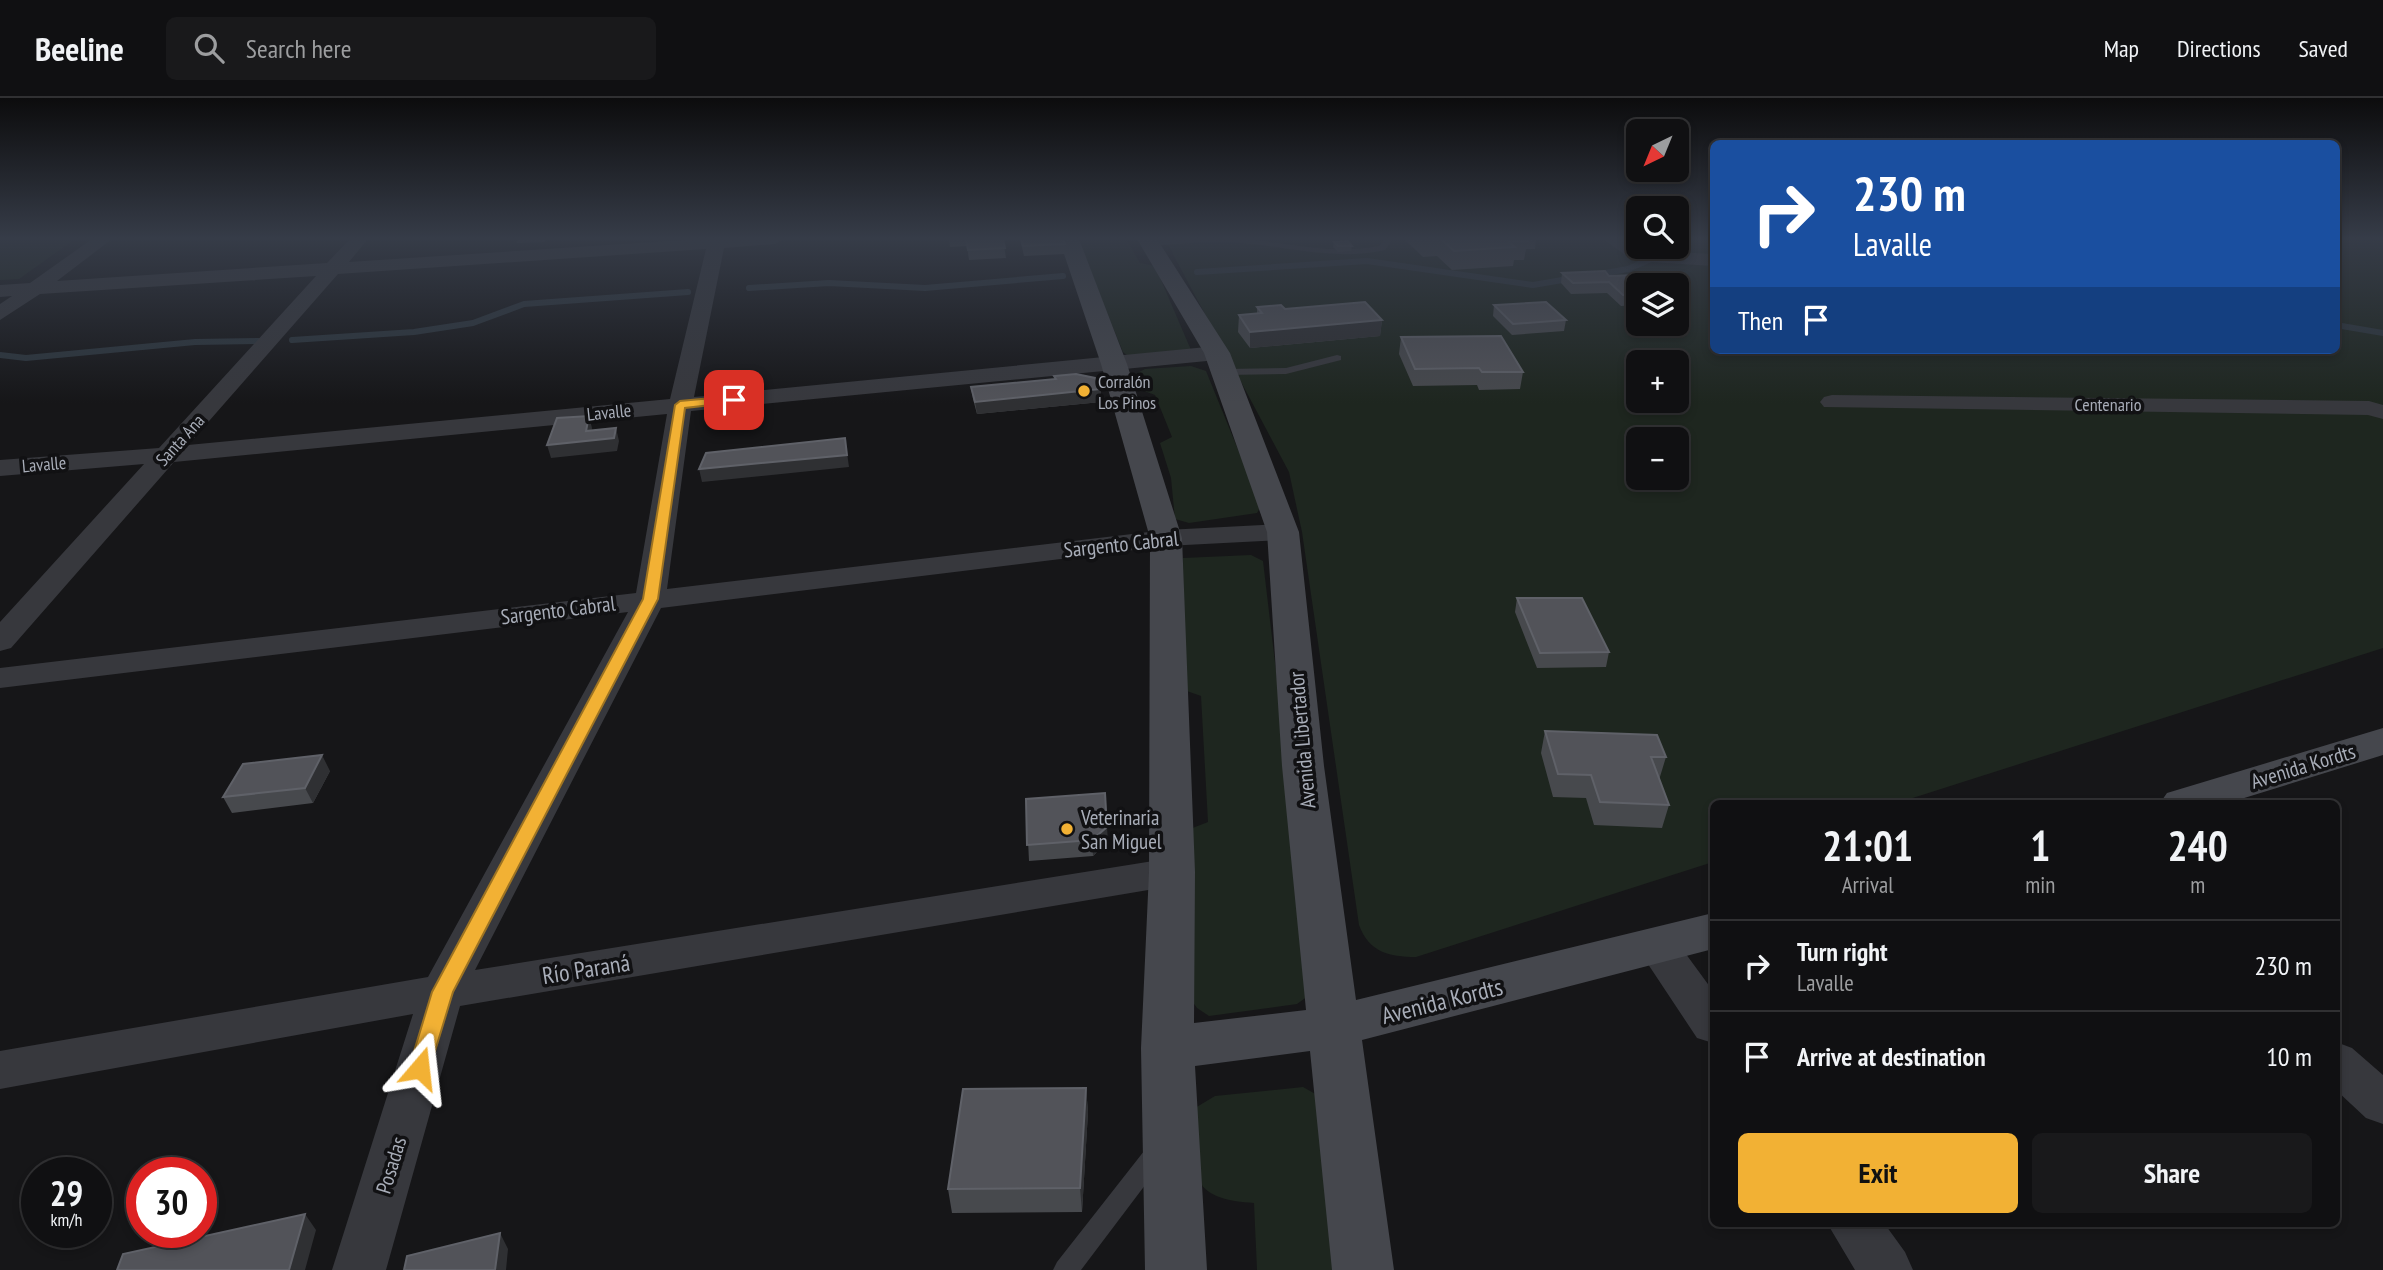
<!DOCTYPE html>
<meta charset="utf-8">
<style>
:root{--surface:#101012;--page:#19191b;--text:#f1f3f6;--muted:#9c9d9f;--line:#303032;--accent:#f2b134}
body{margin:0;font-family:"PT Sans Narrow",sans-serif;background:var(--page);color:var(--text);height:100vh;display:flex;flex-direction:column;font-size:26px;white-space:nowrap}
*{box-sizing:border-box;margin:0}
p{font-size:23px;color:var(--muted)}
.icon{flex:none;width:38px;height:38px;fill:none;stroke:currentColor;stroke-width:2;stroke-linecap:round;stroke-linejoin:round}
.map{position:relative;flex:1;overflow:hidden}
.side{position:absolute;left:1710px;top:702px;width:630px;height:427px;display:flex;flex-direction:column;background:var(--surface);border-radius:10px;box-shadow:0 4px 10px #0003,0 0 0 2px var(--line)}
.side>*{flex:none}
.top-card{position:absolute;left:1710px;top:42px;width:630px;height:214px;border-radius:10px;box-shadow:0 4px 10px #0003,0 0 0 2px var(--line);background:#1a4fa0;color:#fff;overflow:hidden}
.needle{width:46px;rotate:223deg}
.tools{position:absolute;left:1626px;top:21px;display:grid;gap:14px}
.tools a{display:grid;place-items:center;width:63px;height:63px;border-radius:10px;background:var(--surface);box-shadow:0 4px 10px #0003,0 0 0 2px var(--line);font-size:35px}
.speed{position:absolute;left:21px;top:1059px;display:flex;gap:14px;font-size:35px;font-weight:700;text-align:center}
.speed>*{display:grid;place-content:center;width:91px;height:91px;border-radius:50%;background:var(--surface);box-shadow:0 4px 10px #0003,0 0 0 2px var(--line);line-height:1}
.speed small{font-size:18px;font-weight:400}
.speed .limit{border:10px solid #d22;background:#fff;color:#111}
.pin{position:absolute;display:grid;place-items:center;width:60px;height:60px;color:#fff;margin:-30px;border-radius:14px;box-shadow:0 4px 10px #0006}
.me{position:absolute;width:77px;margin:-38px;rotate:17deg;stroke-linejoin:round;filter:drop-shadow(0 0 5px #0008)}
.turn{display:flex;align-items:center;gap:24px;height:147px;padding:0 28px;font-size:32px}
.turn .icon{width:91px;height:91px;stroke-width:2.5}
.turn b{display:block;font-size:49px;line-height:60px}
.then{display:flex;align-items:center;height:66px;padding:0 28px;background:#0003;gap:14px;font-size:26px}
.eta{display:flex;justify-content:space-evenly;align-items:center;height:119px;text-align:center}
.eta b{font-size:42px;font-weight:700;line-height:49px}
.primary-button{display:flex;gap:14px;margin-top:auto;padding:14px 28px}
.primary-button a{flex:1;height:80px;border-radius:10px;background:var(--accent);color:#111;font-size:28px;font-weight:700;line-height:80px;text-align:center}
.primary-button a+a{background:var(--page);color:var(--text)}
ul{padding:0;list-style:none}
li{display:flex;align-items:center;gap:21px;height:91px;padding:0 28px;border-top:2px solid var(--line)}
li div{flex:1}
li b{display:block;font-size:26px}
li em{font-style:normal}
header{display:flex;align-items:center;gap:42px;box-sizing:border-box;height:98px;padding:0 35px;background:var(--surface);border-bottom:2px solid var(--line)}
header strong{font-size:33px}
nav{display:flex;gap:38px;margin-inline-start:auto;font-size:24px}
.search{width:490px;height:63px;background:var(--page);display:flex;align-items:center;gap:18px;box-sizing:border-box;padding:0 24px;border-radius:10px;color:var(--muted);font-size:26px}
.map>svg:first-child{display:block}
.green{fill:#1e261f;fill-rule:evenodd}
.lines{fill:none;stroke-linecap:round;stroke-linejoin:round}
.stream{stroke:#2c353c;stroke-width:6}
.service{fill:#37383d;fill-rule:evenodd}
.minor{fill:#37383d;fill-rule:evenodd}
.secondary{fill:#45474d;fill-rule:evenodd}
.wall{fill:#47494d}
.shaded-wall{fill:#2f3033}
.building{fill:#525359;stroke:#5f6168;stroke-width:2}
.route{fill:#f2b134;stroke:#9d7322;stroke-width:2}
.poi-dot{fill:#f2b134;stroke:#111113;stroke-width:2.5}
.labels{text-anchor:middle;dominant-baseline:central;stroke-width:7;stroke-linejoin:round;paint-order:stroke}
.far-poi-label{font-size:18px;fill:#a8adb8;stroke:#111113;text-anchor:start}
.far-street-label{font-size:18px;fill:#a8adb8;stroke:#111113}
.street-label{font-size:21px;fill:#a8adb8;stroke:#111113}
.poi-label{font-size:21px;fill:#a8adb8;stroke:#111113;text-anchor:start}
.near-street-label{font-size:24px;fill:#a8adb8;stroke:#111113}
</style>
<header>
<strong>Beeline</strong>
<div class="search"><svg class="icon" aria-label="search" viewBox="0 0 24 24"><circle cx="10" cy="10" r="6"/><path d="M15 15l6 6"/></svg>Search here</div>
<nav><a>Map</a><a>Directions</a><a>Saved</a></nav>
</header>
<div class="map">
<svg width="2383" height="1172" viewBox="0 0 2383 1172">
<rect width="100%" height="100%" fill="#161618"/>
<path class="green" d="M0,141H75L19,181L0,182Z
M1077,141H1126L1140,165L1155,168L1191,252L1128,258L1123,254Z
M1165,141H1638V149H1676L1677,141H1713V252H2336V141H2383V550L1897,705H1713V764L1416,859C1389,859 1369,854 1359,827L1302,434L1289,374ZM1638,187H1676V226H1638ZM1638,264H1676V303H1638ZM1638,341H1676V380H1638Z
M1191,268L1206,273L1261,408L1257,415L1189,425L1175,421L1171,380L1160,345L1172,339L1155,297L1139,291L1133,277L1145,271Z
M1251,457L1263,463L1313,886L1308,898L1297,906L1209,918L1197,910L1190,900V731L1208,724L1201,598L1184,592L1183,460Z
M1303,989L1319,998L1342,1172H1257L1254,1105C1181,1101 1195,1069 1195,1010L1215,998Z"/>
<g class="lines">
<path class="stream" d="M1197,174L1367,163L1533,187L1574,180
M1594,177L1628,171L1658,158
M749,190L829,185L925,190L1063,178
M2336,227L2383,235
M292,242L414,234L473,225L524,206L688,194
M0,257L26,260L195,244L259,243"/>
<path class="service" d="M1244,141C1290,145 1333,157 1379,148L1385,141H1393L1385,152C1335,163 1290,149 1241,145C1210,143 1179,146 1149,148L1145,145L1149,142Z
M1337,257L1341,258V262L1286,276L1225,277L1220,274L1225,271L1286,270Z
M1156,1045L1164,1048L1168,1055L1164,1062L1081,1172H1053L1057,1164L1148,1048Z"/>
<path class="minor" d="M92,141H112L57,183L327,165L350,141H368L349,164L699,141H784L775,146L724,150L694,299L1217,248L1225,250L1228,255L1225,260L1217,262L691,313L667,491L1166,432L1283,426L1293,428L1297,434L1293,440L1283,442L1166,448L661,510L475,872L1172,760L1186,764L1192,774L1186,784L1172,788L460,908L386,1172H332L413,916L0,991V953L428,879L628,514L0,590V570L636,495L667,316L174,364L11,550L0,553V524L144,366L0,378V362L159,350L316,178L40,196L0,222V206L12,198L0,199V187L30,185ZM706,151L670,301L188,347L338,176Z
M1603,141H1623L1639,152L1713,156V168L1634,163Z
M1832,297L2369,303L2383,307V321L2368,317L1824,309L1820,304L1824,299Z
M1657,832L1672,837L1713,893V945L1697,940L1636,848L1642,837Z
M2336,944L2352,950L2383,977V1026L2366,1020L2336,992Z
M1827,1125H1884L1905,1154L1913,1172H1855Z"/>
<path class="secondary" d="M1059,141H1079L1127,266L1182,440L1195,774L1194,925L1306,912L1282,668L1267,434L1204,255L1137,141H1157L1230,255L1299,434L1324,668L1356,902L1713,815V851L1362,942L1394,1172H1332L1310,953L1195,968L1207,1172H1145L1141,950L1149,774L1150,440L1101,266Z
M2383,630V657L2228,705H2160L2167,695Z"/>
</g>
<path class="wall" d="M516,141H547L545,144L517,145Z
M949,141H1003L1006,160L969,162L967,148L950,149Z
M1020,141H1063L1065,146V156L1024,158Z
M1404,141H1536L1535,151H1526L1524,162H1514L1513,168L1452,172L1437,158L1423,159Z
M1334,144L1352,148L1351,153L1338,154L1333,149Z
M1562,175L1609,178L1638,187V207L1621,208L1607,195L1571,196L1561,185Z
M1494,207L1566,222L1564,233L1512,237L1493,218Z
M1257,209L1382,222L1380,238L1250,250L1238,234L1239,217L1257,216Z
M1401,239L1523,274L1520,291L1479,292L1477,287L1413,288L1399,256Z
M1054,278L1101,304L977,316L973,301L971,289L1055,281Z
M1517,500L1609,554L1606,569L1537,570L1515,514Z
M1545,633L1666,659L1659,682L1669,707L1662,730L1594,727L1586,700L1553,699L1541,655Z
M330,673L313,705L232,715L223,699Z
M1026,701L1108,744L1093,758L1029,763Z
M1086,990L1088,1014L1082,1114L952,1115L948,1091Z"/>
<path class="shaded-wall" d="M1382,222L1380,238L1250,250V234Z
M1101,291V304L977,316L975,304Z
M589,318L592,330L590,343L616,330L619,343L617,353L551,360L547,347L586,333Z
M845,340L849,369L702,384L699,371Z
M322,657L330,673L313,705L305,690Z
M1107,729L1108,744L1093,758L1092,742Z
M1086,990L1088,1014L1082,1114L1080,1090Z
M305,1116L316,1132L305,1172H289Z
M500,1135L508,1151L506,1172H495Z"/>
<path class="building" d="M966,141H1003L1005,150L968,152Z
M1021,141H1063L1065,146L1023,148Z
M1441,141H1525L1527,143L1509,144L1515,149L1454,153Z
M1348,143L1352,148H1338L1334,144Z
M1605,173L1609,178L1638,177L1650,187H1638V197H1623L1609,184L1573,185L1562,175Z
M1365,204L1382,222L1250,234L1239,217L1262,215L1257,209L1281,207L1285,211Z
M1546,204L1566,222L1513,226L1494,207Z
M1501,238L1523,274H1482L1479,270L1415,271L1401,239Z
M1076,276L1095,280L1101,291L975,304L971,289L1056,281L1054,278Z
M589,318L586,333L616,330L614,340L547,347L557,320Z
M845,340L847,357L699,371L706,355Z
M1517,500H1582L1609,554L1540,555Z
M1545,633L1657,637L1666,659H1651L1669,707L1600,704L1591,677L1558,676Z
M322,657L305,690L223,699L243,666Z
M1105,695L1107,729L1092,742L1027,747L1026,701Z
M1086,990L1080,1090L948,1091L963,991Z
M305,1116L289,1172H117L123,1156Z
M500,1135L495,1172H404L407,1158Z"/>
<linearGradient id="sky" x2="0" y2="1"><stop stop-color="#0c0c0d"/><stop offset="0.46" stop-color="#363c48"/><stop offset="1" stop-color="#363c48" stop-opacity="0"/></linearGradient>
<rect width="2383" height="305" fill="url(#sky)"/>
<path class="route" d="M734,298L738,299V304L685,310L658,501L453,894L428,976L420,979L412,976L409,970L432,894L643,501L675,307L680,303Z"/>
<g class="poi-dot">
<circle cx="1084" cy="293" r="7"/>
<circle cx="1067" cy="731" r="7"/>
</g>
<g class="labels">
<g class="far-poi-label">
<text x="1098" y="283">Corralón<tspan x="1098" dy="21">Los Pinos</tspan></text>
</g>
<g class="far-street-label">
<text x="2108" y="306">Centenario</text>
<text transform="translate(609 314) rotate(-6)">Lavalle</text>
<text transform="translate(180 342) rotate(-48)">Santa Ana</text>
<text transform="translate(44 366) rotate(-5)">Lavalle</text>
</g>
<g class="street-label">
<text transform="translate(1121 446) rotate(-6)">Sargento Cabral</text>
<text transform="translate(558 512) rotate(-7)">Sargento Cabral</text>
<text transform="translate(1302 642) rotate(-95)">Avenida Libertador</text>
<text transform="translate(2303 668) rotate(-17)">Avenida Kordts</text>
<text transform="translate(391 1067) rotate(-73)">Posadas</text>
</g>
<g class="poi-label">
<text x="1081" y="719">Veterinaria<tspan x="1081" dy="24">San Miguel</tspan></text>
</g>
<g class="near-street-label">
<text transform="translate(586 871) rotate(-9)">Río Paraná</text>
<text transform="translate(1442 903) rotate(-14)">Avenida Kordts</text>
</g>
</g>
</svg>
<div class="tools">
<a><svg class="needle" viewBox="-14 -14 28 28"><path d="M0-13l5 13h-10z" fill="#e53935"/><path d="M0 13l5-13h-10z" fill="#9c9d9f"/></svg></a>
<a><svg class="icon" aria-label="search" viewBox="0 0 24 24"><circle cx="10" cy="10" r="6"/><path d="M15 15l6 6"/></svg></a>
<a><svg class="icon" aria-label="layers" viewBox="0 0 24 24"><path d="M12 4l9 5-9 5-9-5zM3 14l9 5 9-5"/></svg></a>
<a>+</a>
<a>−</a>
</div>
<div class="speed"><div>29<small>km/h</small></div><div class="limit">30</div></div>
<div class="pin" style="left:734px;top:302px;background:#d93025"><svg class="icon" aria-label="arrive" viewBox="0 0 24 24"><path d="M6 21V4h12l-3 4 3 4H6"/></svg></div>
<svg class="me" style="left:420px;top:970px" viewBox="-20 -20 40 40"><path d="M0-17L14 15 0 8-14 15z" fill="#f2b134" stroke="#fff" stroke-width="4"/></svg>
<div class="top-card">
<div class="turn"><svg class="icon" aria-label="right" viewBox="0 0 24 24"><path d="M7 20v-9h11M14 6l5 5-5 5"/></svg><div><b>230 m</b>Lavalle</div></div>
<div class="then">Then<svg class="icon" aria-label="arrive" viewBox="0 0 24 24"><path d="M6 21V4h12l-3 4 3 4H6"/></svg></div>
</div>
<section class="side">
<div class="eta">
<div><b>21:01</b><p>Arrival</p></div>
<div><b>1</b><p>min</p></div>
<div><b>240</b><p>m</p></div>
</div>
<ul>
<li><svg class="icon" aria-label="right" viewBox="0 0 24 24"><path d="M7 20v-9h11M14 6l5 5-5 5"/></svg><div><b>Turn right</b><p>Lavalle</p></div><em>230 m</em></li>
<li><svg class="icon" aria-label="arrive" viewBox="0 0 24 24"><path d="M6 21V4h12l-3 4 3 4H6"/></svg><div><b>Arrive at destination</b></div><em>10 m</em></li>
</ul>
<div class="primary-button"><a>Exit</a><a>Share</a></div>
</section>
</div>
